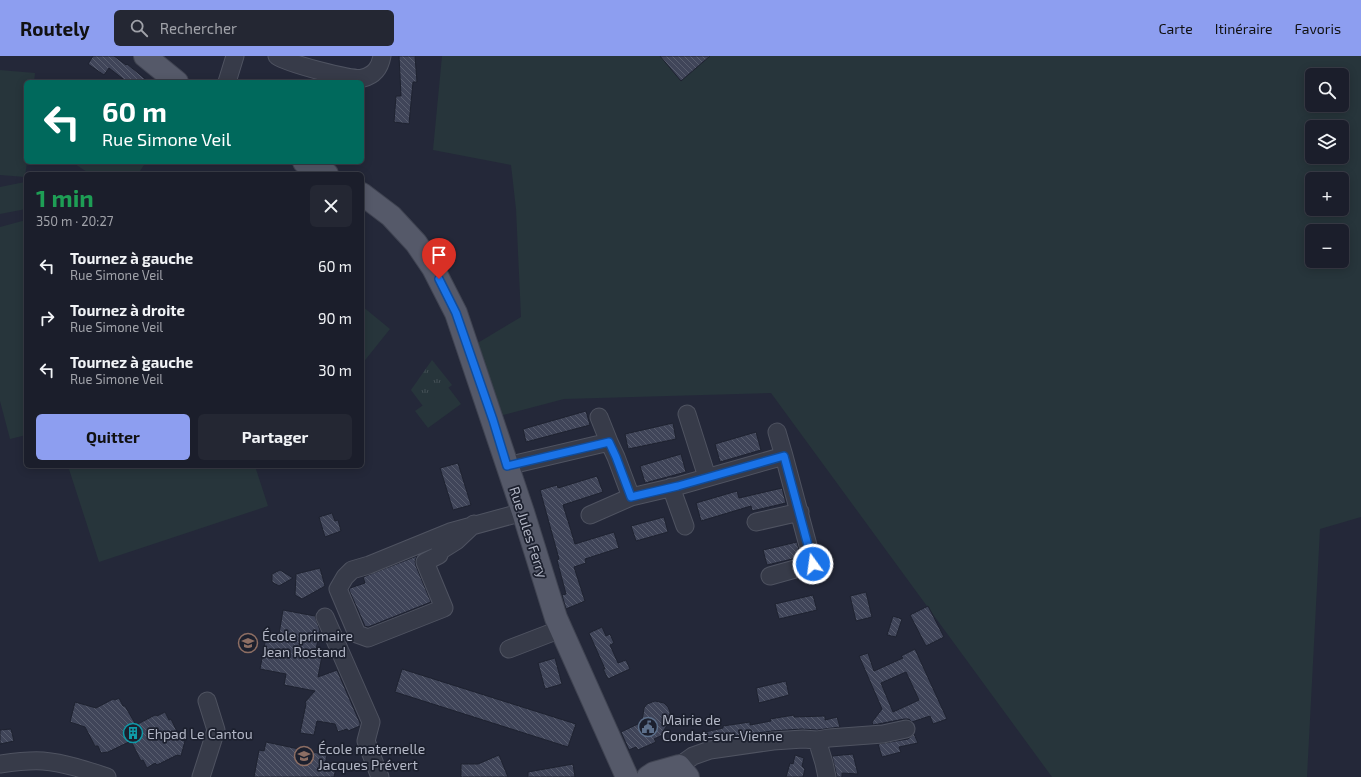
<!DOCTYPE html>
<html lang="fr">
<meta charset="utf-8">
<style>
:root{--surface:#1b1e2b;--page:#242733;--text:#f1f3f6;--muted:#a0a2a9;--line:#393c47;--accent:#8d9ef0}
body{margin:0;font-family:"Exo 2",sans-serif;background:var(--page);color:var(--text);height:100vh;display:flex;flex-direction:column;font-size:15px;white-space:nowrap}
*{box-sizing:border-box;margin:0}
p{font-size:13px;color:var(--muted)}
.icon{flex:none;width:22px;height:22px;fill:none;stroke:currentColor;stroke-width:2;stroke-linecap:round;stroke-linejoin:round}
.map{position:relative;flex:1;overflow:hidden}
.details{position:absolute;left:24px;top:116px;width:340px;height:296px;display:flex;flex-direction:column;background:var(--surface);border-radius:6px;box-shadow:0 2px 10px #0003,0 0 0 1px var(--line)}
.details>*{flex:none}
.hud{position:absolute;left:24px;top:24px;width:340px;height:84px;border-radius:6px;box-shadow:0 2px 10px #0003,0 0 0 1px var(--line);background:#00695c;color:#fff;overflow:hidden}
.buttons{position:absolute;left:1305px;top:12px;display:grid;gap:8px}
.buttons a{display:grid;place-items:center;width:44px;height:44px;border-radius:6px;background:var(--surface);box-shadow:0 2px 10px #0003,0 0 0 1px var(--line);font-size:20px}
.pin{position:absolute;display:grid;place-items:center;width:34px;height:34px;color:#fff;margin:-41px -17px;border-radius:50% 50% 50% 0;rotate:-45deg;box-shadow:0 0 4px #0007}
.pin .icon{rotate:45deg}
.me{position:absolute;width:44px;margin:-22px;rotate:346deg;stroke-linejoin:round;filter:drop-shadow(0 0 3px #0008)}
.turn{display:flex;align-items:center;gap:14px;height:84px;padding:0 12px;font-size:18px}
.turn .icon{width:52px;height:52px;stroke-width:2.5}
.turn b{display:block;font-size:28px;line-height:34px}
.round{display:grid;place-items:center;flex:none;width:42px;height:42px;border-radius:6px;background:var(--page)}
.overview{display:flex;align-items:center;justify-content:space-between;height:68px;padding:0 12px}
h1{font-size:24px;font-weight:700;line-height:30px;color:#1e9e55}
.cta{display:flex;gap:8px;margin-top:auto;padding:8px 12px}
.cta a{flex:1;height:46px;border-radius:6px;background:var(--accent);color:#111;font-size:16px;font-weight:700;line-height:46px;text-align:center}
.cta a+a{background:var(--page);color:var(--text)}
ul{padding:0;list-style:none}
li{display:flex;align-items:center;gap:12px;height:52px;padding:0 12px}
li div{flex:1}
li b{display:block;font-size:15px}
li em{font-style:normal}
header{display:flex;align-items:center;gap:24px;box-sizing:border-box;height:56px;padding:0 20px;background:var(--accent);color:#111}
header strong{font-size:19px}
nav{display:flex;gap:22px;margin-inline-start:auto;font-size:14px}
.search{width:280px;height:36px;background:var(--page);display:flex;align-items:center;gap:10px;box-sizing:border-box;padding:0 14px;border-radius:6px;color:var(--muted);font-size:15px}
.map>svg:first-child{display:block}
.grass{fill:#27353b;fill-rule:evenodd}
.park{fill:url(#park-tufts)}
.building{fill:url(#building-back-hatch);stroke:#1e2230;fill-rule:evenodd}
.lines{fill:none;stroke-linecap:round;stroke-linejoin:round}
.minor-casing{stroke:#4f5361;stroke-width:19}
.major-casing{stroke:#404452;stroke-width:24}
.minor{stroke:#373b49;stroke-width:17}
.major{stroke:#555969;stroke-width:22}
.route-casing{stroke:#114b97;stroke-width:10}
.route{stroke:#1a73e8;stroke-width:7}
.labels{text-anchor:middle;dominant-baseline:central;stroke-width:3.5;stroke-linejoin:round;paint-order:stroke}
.street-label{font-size:14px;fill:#b2b6c5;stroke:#1c202e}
.poi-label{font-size:14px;fill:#b2b6c5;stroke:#1c202e;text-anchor:start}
</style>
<header>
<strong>Routely</strong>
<div class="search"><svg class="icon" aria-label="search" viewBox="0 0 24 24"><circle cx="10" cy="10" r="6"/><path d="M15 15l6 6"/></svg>Rechercher</div>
<nav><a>Carte</a><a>Itinéraire</a><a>Favoris</a></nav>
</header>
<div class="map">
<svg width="1361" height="721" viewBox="0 0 1361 721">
<defs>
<pattern id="park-tufts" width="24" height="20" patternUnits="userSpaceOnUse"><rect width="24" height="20" fill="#27353b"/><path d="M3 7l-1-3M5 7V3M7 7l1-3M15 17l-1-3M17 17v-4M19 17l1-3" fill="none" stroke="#445056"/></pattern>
<pattern id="building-back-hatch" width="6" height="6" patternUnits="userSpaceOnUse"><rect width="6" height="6" fill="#404559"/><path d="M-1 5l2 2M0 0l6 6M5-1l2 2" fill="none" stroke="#595e6f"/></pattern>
</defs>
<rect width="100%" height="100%" fill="#242839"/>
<path class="grass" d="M442,0H1361V461L1320,473L1307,721H1052L771,337L564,343L503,359L476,288L521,261L516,153L511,109L433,94ZM1312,19H1342V49H1312ZM1312,71H1342V101H1312ZM1312,123H1342V153H1312ZM1312,175H1342V205H1312Z
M0,14L35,17L34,26H26L27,106L25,121L0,119Z
M72,106H146L138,118H90Z
M25,126L26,153L0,158V131Z
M26,164V379L10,383L0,345V171Z
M362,250L390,273L362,308Z
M448,331L461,348L428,372L415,355Z
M68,410H255L268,450L99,506Z"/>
<path class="park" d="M432,304L452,329L423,350L411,334Z"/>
<path class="building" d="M93,0H114L126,9L127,8L149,26H127L109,12L104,19L88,8Z
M399,0H415L417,26H413L409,68L394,66L396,40H401Z
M660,0H710L681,25Z
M586,355L590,369L526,386L523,373Z
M673,367L676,383L628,393L625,378Z
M756,376L761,394L720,406L715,388Z
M681,398L686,416L645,427L640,410Z
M458,407L471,449L453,454L440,412Z
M597,420L603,436L563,449L569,468L575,488L614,476L619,492L585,503L586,507L574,511L585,545L566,553L562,539L566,538L557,504L559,503L540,434L557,429L558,432Z
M782,432L786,447L752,455L751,450L701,465L696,447L737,435L739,442Z
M332,457L335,465L338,464L341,475L325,481L319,461Z
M664,461L668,476L636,485L631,470Z
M797,486L801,501L767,509L763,494Z
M417,500L415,505L416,510L431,546L368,571L365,570L349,534L350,532L365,527L363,521Z
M320,512L325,530L302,543L295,539L296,518Z
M280,514L293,522L279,530L272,526V518Z
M866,536L872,561L856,565L850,540Z
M813,539L817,554L779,563L775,548Z
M928,550L944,581L926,590L910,559Z
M283,554L315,560L320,574L315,598L322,600L318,621L337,614L360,667V670L348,675L347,673L338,676L335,668L317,665L314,679L300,677L306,648L305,646L315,635L284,629L286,618L260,613L267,576L279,578Z
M893,560L902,563L896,581L887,579Z
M602,571L606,580L610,578L614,587L610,589L618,607L626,604L630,613L608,623L603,613H605L589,577Z
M915,593L947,663L933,668L930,660L912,666L909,663H904L873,669L872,666L882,653L859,600L868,597L874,615L903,602L901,600ZM906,616L919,644L893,656L881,627Z
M555,602L562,628L545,633L538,607Z
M402,613L576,668L568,691L395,636Z
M786,625L789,639L759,647L756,632Z
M119,642L123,650H125L136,669L155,659L157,660L165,656L169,664L171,663L181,684L185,685L181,700L177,699L157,709L155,707L147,712L143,704L141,705L131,685L108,696L101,697L98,690H95L85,671L70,666L75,646L96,652L113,643L115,644Z
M655,645L664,647L668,651L670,656V665L664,674L665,678L654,683L656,686L638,694L636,691L629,694L621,676L642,666L644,652L647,648Z
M794,659V661L825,660V664L837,661L840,671L817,674L802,673L772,675L708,684L705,676L723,672V670L750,666V669L771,665L770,663Z
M11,673L14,685L0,688V674Z
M914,678L918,687L899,691L901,696L882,701L878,688L908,683Z
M266,686L327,699L325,708H327V710L336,712L334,721H254L259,694L264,695Z
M853,698L858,718L842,717V721H837L832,700Z
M499,699L508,721H461V708H478Z
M795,699L804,702L802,710L805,713L803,721H786L790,707L793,708Z
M573,708L575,721H528V716Z"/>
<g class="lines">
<defs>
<path id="minor" d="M277,0C287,7 352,25 363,22C375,19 380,11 382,0
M227,26L235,0
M687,358L707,421
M599,361L609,386
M777,376L784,400
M507,410L609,386L616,401L631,441L678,430L784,400L813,508L770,520
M671,431L685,470
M590,459L631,441
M756,466L800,456
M474,468L456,485L440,495L439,499L425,506L444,552L368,582L357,578L338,533L345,521L352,514L369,509L450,476L523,456
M325,561L371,666L366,685L380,721
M509,593L561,573
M817,684L824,707L827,721
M0,708C14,706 29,704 43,705C65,707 86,714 107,721
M679,710L693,700L710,694L773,685L803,683L817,684L829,682L883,678L906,673
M201,721L216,674L207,645"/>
<path id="major" d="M145,0L177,26
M304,106L327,118
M362,138L391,160L416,187L433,212L456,257L523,456L556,562L627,721
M648,721L654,717L679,710L688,721"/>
</defs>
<use href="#minor" class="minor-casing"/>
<use href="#major" class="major-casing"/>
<use href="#minor" class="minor"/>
<use href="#major" class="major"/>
</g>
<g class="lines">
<defs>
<path id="route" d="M439,223L456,257L493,364L507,410L609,386L616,401L631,441L678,430L784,400L813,508"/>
</defs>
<use href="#route" class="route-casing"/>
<use href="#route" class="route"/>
</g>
<defs>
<symbol id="school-ring" viewBox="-11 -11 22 22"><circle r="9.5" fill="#1c202e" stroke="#8d6e63" stroke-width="1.5"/><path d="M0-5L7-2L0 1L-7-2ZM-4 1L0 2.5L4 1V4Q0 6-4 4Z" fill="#8d6e63"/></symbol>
<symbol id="civic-ring" viewBox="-11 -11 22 22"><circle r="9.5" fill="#1c202e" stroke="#5c6f8a" stroke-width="1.5"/><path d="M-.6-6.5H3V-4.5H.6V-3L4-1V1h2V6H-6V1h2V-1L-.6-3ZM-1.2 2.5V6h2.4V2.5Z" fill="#5c6f8a"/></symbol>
<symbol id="building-ring" viewBox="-11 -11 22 22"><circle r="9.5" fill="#1c202e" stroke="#0f9aa8" stroke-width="1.5"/><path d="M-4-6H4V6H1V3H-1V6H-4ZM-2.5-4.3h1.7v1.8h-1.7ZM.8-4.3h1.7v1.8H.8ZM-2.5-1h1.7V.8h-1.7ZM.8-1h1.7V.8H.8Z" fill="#0f9aa8"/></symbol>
</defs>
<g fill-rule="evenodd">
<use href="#school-ring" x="237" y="576" width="22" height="22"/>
<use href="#civic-ring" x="637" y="660" width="22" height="22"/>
<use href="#building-ring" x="122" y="666" width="22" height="22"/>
<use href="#school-ring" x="293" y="689" width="22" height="22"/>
</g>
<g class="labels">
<g class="street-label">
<text transform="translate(529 476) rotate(72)">Rue Jules Ferry</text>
</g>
<g class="poi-label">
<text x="262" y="579">École primaire<tspan x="262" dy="16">Jean Rostand</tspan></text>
<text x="662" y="663">Mairie de<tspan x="662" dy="16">Condat-sur-Vienne</tspan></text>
<text x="147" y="677">Ehpad Le Cantou</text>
<text x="318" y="692">École maternelle<tspan x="318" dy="16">Jacques Prévert</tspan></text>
</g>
</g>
</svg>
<div class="buttons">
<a><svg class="icon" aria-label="search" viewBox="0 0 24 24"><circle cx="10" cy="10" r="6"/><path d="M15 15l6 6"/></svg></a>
<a><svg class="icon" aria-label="layers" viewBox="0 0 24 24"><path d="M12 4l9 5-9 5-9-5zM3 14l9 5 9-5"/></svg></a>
<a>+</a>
<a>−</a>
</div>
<div class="pin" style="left:439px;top:223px;background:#d93025"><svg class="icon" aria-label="arrive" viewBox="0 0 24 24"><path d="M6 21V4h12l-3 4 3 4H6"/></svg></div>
<svg class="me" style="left:813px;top:508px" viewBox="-20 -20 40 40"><circle r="17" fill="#1a73e8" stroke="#fff" stroke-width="3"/><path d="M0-11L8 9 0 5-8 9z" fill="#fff"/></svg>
<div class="hud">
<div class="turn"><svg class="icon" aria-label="left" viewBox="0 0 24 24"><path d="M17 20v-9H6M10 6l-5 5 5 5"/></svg><div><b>60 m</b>Rue Simone Veil</div></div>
</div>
<section class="details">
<div class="overview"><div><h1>1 min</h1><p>350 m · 20:27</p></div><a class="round"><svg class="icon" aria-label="close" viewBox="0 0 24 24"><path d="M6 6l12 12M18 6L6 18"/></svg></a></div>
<ul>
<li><svg class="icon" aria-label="left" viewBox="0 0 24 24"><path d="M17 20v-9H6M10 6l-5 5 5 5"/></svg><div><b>Tournez à gauche</b><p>Rue Simone Veil</p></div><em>60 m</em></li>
<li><svg class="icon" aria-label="right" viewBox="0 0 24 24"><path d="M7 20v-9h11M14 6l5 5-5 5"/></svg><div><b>Tournez à droite</b><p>Rue Simone Veil</p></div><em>90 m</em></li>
<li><svg class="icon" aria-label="left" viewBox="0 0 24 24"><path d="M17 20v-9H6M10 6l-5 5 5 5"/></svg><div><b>Tournez à gauche</b><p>Rue Simone Veil</p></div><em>30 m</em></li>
</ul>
<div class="cta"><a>Quitter</a><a>Partager</a></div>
</section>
</div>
